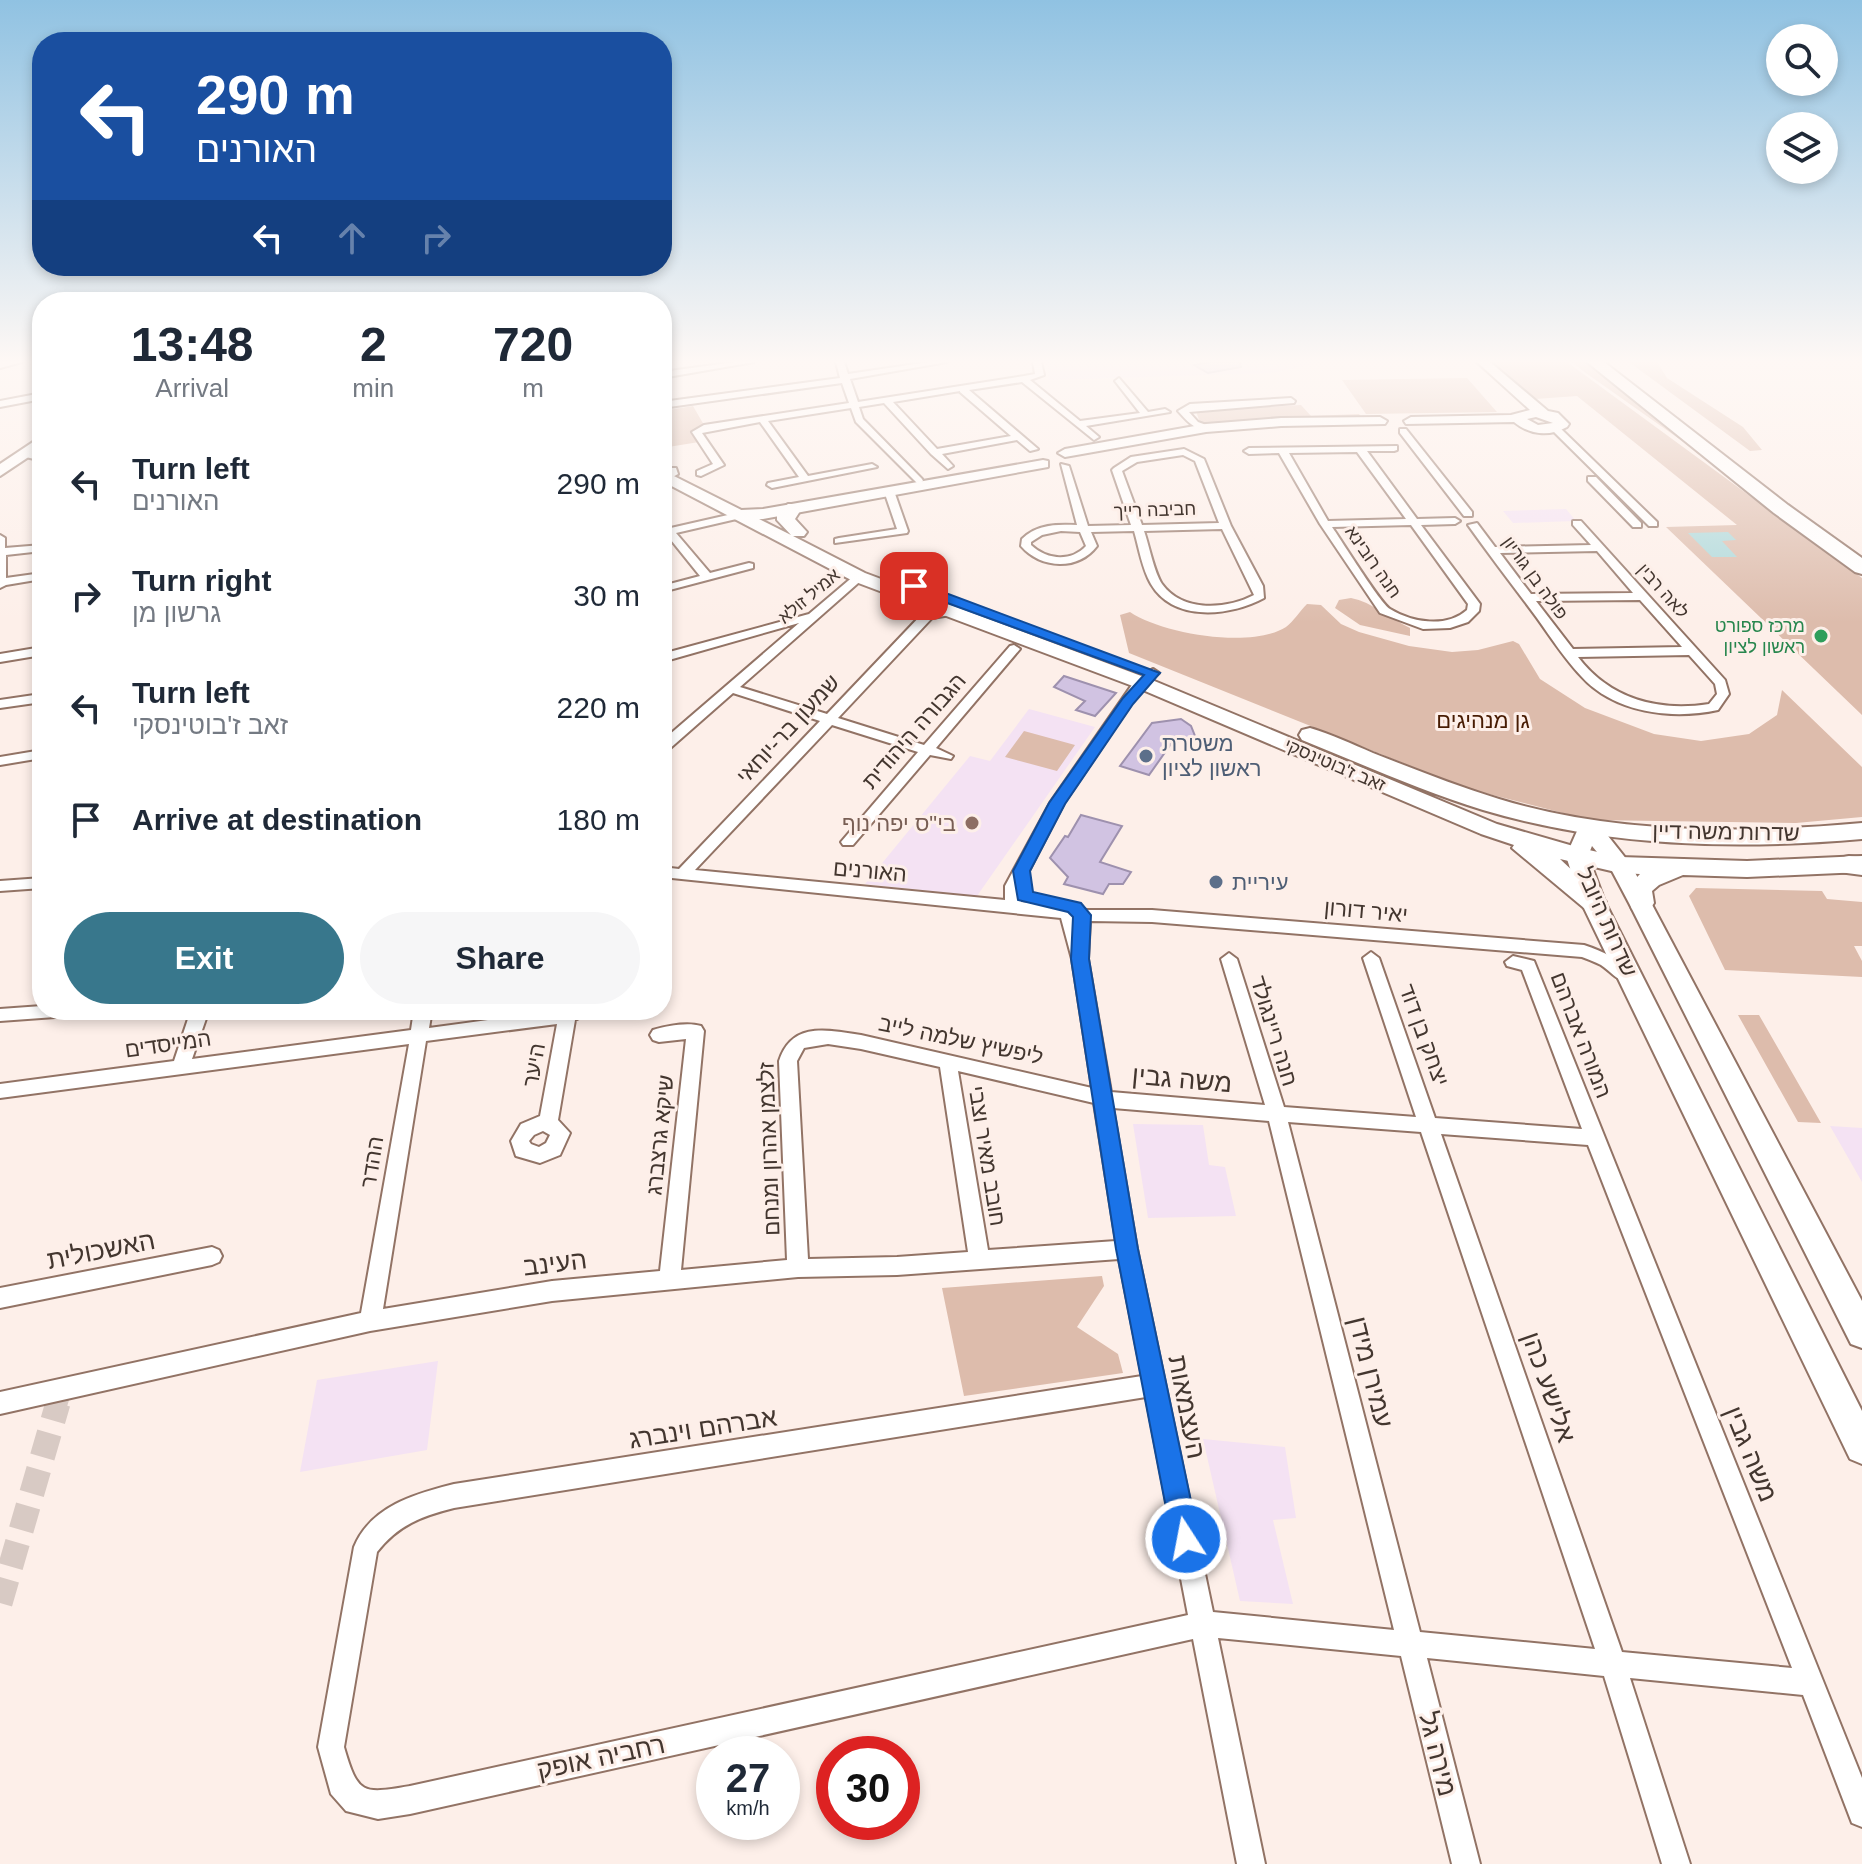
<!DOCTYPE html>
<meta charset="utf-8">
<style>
:root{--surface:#fff;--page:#f6f6f7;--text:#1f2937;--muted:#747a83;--accent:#38778c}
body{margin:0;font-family:Arial,Heebo,sans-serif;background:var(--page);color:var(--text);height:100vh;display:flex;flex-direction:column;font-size:30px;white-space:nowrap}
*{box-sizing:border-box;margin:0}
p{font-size:26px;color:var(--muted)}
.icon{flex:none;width:44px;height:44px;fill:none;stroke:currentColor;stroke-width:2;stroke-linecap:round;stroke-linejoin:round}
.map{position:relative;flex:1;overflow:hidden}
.side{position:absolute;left:32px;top:292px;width:640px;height:728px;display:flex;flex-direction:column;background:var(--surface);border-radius:32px;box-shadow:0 4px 12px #0003}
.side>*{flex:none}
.hud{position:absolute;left:32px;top:32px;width:640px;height:244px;border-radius:32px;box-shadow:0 4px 12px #0003;background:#1a4fa0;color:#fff;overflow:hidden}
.tools{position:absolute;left:1766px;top:24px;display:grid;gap:16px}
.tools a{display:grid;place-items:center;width:72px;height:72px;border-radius:50%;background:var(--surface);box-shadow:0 4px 12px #0003;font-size:40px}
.speed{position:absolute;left:696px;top:1736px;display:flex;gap:16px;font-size:40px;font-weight:700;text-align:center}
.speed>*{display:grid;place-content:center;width:104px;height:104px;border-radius:50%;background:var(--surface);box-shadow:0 4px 12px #0003;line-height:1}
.speed small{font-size:20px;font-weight:400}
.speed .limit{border:12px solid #d22;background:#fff;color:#111}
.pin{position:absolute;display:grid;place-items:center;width:68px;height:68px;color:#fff;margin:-34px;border-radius:16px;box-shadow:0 4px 12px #0006}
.me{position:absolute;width:88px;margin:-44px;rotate:349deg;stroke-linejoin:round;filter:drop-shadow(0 0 6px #0008)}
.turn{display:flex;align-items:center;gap:28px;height:168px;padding:0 32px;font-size:36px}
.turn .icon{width:104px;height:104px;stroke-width:2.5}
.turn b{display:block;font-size:56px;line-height:68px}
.lanes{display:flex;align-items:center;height:76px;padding:0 32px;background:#0003;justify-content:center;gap:40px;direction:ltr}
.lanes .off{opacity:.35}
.eta{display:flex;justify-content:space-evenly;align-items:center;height:136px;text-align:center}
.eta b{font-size:48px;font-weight:700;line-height:56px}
.action{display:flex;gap:16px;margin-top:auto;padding:16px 32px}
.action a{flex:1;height:92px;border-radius:48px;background:var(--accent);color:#fff;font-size:32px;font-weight:700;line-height:92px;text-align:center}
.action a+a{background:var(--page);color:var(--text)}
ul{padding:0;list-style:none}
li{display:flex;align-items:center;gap:24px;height:112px;padding:0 32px}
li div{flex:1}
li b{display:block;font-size:30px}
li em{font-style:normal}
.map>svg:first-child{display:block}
.education{fill:#f4e2f3}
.green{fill:#ddbcac}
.water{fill:#acd8da}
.building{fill:#d1c3e2;stroke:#9e91ae;stroke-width:2}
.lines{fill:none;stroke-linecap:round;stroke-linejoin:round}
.street-tunnel-far1{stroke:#d8cac4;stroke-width:20;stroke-dasharray:20 10;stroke-linecap:butt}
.street-tunnel{stroke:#d8cac4;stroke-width:25;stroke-dasharray:25 13;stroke-linecap:butt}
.street-casing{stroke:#927365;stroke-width:4}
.secondary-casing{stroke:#927365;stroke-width:4}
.primary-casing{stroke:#927365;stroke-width:4}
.highway-casing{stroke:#927365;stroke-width:4}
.street{fill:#fff;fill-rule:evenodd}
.secondary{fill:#fff;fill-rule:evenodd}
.primary{fill:#fff;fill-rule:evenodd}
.highway{fill:#fff;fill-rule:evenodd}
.route{fill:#1a73e8;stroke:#114b97;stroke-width:2}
.leisure-dot{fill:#2e9e5b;stroke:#fdefe9;stroke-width:3}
.service-dot{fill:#5c6f8a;stroke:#fdefe9;stroke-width:3}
.education-dot{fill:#8d6e63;stroke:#fdefe9;stroke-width:3}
.labels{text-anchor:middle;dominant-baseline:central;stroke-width:6;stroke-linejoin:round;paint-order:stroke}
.far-street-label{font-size:18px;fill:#43362f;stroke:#fdefe9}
.far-leisure-label{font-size:18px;fill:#27864d;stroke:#fdefe9;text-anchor:end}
.park-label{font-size:22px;fill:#471b02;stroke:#fdefe9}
.street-label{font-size:22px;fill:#43362f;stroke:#fdefe9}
.service-label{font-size:22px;fill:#4e5e75;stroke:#fdefe9;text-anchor:start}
.education-label{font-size:22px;fill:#785e54;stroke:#fdefe9;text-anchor:end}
.near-street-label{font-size:26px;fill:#43362f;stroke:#fdefe9}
</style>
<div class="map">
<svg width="1862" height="1864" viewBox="0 0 1862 1864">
<rect width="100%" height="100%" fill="#fdefe9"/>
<path class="education" d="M1048,362H1323L1271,373L1049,380Z
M1566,509L1576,521L1513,523L1503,511Z
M1029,709L1095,727L977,896L865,884L970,756L990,761Z
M1133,1124L1203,1125L1209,1165L1225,1167L1236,1216L1148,1218Z
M1830,1126L1862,1128V1182Z
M438,1361L427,1450L300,1472L317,1380Z
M1203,1439L1285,1447L1296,1518L1273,1520L1293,1604L1240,1601Z"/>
<path class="green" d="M1490,362H1567L1862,578V715L1666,527L1737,525L1577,396L1535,399Z
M1572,362H1585L1726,472L1583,371Z
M1629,362H1657L1667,378L1743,427L1762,450L1750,451Z
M1467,378L1497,412L1366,414L1342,380Z
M1301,405L1311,416L1359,414L1362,418L1220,425L1200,423L1196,411Z
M693,406L704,425L693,430L699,442L662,448V411Z
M1351,598C1372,602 1391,619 1410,628V636L1360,625L1335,608L1339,600Z
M1307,604L1321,605L1341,624L1359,632L1409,646L1452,652L1478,650L1513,641L1519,644L1540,679L1585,708L1654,734L1701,741L1749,734L1777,715L1782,690L1862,767V817L1796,823L1590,820L1465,788L1129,653L1120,615L1130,612C1162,634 1252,649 1286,627C1293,622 1300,611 1307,604Z
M1024,731L1075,745L1057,771L1005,757Z
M1696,888L1822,891L1827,899L1862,902V946H1854L1862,961V977L1725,970L1689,896Z
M1738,1015H1759L1821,1123L1798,1122Z
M1102,1276L1104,1286L1077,1327L1118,1354L1123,1373L964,1396L942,1288Z"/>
<path class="water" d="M1728,532L1736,540L1722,541L1737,557H1712L1688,533Z"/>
<path class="building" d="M1211,362H1240L1241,367L1208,373L1194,365Z
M1064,676L1116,693L1095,716L1076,710L1085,701L1054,687Z
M1181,719L1191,726L1195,736L1192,741L1181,738L1175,745L1171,744L1149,775L1120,766L1152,723Z
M1081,815L1122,826L1100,862L1131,872L1123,884H1109L1103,894L1064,884L1068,877L1050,858L1065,836L1068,837Z"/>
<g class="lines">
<path class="street-tunnel-far1" d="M57,1405L62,1389"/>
<path class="street-tunnel" d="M0,1603L58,1403"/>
<defs>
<path id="street" d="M0,362H22L0,368Z
M735,362H754L662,378V372Z
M836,362H844L848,374L929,362H947L850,379L858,402L1024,376L1035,374L1033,362H1041L1044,375L1030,380L1080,421L1140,413L1115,381L1119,378L1148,412L1165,409L1170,412L1086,426L1099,437L1094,440L1022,382L969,390L1038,449L1030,451L1017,440L942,454L953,466L948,469L931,454L884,403L859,407L863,419L922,479L923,481L918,484L856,422L851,408L768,421L808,476L872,464L877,467L772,488L767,485L768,483L799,477L760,422L702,433L724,465L701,476L697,475V471L713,464L692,432L704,425L849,403L842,383L662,408V402L840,378ZM960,391V392L1011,436L937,449L893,402Z
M42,393V399L0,407V401Z
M1291,398L1295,401L1294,403L1189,412L1198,422L1209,426V430C1195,431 1187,421 1178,411L1190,404Z
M1553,427H1559L1657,522V526H1649L1553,431Z
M1400,429H1406L1472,512V516H1464L1400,433Z
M1397,446V450L1394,451H1367L1417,519L1455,518L1460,521L1455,524L1421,525L1480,604L1479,611L1468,622L1450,628L1423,629L1380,613L1320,524L1279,453L1249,454L1244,451L1249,448ZM1357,452L1406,519L1328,521L1289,453ZM1411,525L1468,604L1467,610C1447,628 1413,623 1390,609C1380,603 1342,541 1332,527Z
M1184,449L1204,459L1231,526L1263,586L1264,598C1231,616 1174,623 1151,584C1142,569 1139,548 1134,531L1091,532L1097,546C1078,571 1041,569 1021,546L1022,539C1037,524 1057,524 1077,525L1061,464L1069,466L1088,526L1131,525L1112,470L1114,468L1131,457ZM1183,455L1195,461L1219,523L1142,525L1122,471L1137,462ZM1222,529L1254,595C1227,609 1183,613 1162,584C1154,572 1149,545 1144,531ZM1061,531L1080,532L1086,546C1071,562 1047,560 1031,545V542L1042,535Z
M25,451L42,455V461L22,456V452Z
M670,468H676L678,474L662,483V476L668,473Z
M1588,477H1596L1641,523V527H1633L1588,481Z
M889,488L894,491L908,531L907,533L835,543V539L839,538L897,529L884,491Z
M741,512L745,513V517L676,533L710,573L749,563L753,564V568L662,592V586L700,576L667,535L662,536V530Z
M1573,521H1581L1725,680L1729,694L1718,710C1672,720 1614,713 1581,676C1564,658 1552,639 1537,618C1514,587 1490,556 1468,525L1477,523L1495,547L1591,545L1573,525ZM1597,551L1633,593L1531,594L1500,553ZM1640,600L1682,647L1573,649L1536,601ZM1689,655L1715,684L1717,694L1709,704C1658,712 1610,699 1578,657Z
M0,535L5,538V548L42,545V551L6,555V578L42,573V579L6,585L0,588Z
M855,575L865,577L740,687L827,714L924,612L957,610V614L932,618L838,718L924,745L1010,646L1014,645L1020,649L936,748L953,756L951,759L930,755L853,845H843L841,842L918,752L832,725L695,870L1005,900V886L1050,803L1136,679L1153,669L1159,673L1144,685L1064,803L1021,886V902L1065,907L1074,903L1086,910H1152L1584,945C1603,951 1621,960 1633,976L1631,980C1617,983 1612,972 1601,965C1595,962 1588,959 1582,957L1152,922L1090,921L1088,959L1111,1092L1265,1105L1221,959L1229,953L1237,959L1284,1107L1416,1117L1363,958L1371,952L1379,958L1435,1118L1582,1129L1522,970L1507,966L1505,962L1513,956L1534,961L1862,1778V1827L1852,1823L1803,1695L1630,1678L1690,1864H1662L1604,1676L1427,1658L1480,1864H1452L1401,1656L1218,1638L1265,1864H1237L1193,1639L410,1814L378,1819L346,1811L331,1794L318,1747L354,1547C371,1506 415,1494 454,1484L1142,1376L1119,1259L897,1275L798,1277L552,1301L370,1331L0,1414V1392L361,1313L409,1044L0,1098V1084L174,1061L191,1010H209L192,1059L411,1030L414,1010H432L429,1028L563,1010H588L585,1015L575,1020L558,1120L570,1133L560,1155L540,1163L516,1156L511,1141L521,1124L540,1116L557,1024L426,1041L383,1309L552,1281L660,1271L686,1039L659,1042L653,1040L650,1035L653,1030C667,1026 687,1022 701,1026L704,1031L681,1270L787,1260L779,1061C792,1021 827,1030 861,1035L1092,1088L1072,959L1061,918L662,877V867L679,869L820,721L733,693L667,751L662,752V741L799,623L662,662V654L809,614ZM828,1044L861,1049L940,1067L968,1252L897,1257L808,1259L797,1061L804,1048ZM958,1071L1094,1103L1116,1241L988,1250ZM1113,1108L1269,1121L1394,1630L1213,1612L1137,1249ZM1288,1122L1421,1132L1595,1649L1420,1632ZM543,1131L550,1135L546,1143L539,1147L531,1144L529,1141L534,1135ZM1441,1134L1588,1145L1792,1668L1622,1652ZM1146,1397L1188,1615L410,1786C362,1794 358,1795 344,1747L377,1552C398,1525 422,1516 454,1508Z
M42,647V655L0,662V654Z
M41,694L42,702L0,708V700Z
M42,750V758L0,765V757Z
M42,878V888L0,891V881Z
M42,1006V1010H78L75,1015L69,1016L0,1021V1009Z
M212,1247L219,1250L222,1256L219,1262L212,1265L0,1308V1288Z"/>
<path id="secondary" d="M1477,362H1490L1548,411L1558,413L1569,424L1567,427C1549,437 1530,435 1514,422L1406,424L1404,421L1411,417L1511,415L1530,410ZM1536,417L1553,423L1538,425L1527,419Z
M1380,417L1387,421L1385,424L1281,426L1206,432L1065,457L1058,453L1065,449L1206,424L1281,418Z
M1043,460L1048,461V467L763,519L741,520L733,515L741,510L763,509Z
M1589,820L1597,822L1631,865L1862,1301V1348L1851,1344L1629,903L1611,869L1592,846L1588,856L1605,902L1862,1411V1464L1850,1459L1581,902L1566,856L1581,822Z"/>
<path id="primary" d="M42,436V448L0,476V464Z
M662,470L791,535L777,520V514L788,504H800L802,508L795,519L807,532L804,536H793L865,573L1152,680L1497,824L1580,848L1620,857L1747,861L1862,856V872L1747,877L1683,875L1659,885L1652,891L1654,903L1650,909L1641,912L1632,909L1626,889L1640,874L1620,873L1560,859L1606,902L1602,908L1593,911L1584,908L1512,848L1514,845L1481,834L1138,688L853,581L662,481Z
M1310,728C1331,734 1352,744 1373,753C1414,769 1456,786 1499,799C1615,834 1742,834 1862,823V839C1735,850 1606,847 1483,810C1421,791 1362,764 1302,740L1299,735L1302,730Z"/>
<path id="highway" d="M1587,362H1604L1788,505L1862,558V574L1855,572L1774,513Z
M1849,856L1862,857V875L1839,872L1835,865L1839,858Z"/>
</defs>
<use href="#street" class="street-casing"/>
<use href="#secondary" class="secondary-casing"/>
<use href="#primary" class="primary-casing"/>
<use href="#highway" class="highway-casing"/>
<use href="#street" class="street"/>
<use href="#secondary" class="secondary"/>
<use href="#primary" class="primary"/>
<use href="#highway" class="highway"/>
</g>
<linearGradient id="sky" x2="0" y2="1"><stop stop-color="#90c2e2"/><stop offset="0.58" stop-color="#fef8f5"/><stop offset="1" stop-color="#fef8f5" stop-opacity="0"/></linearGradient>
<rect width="1862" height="623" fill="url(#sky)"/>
<path class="route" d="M909,583H919L1160,673L1133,704L1065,804L1030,871L1033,892L1081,903L1091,915L1089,959L1138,1249L1199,1539L1195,1549L1186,1553L1176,1549L1172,1539L1116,1249L1071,959L1073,917L1068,912L1018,900L1013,871L1049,803L1123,698L1144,675L909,589Z"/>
<circle class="leisure-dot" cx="1821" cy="636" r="8"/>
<g class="service-dot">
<circle cx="1146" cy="756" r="8"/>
<circle cx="1216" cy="882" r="8"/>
</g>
<circle class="education-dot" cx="972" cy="823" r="8"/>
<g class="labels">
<g class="far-street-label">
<text transform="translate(1155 510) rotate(-2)">חביבה רייך</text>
<text transform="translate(1373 562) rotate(55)">חנה רובינא</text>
<text transform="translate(1535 578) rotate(54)">פולה בן גוריון</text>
<text transform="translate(1663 591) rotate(48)">לאה רבין</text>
<text transform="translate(809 596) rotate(-40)">אמיל זולא</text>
<text transform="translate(1335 765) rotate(23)">זאב ז'בוטינסקי</text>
</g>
<g class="far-leisure-label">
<text x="1805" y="626">מרכז ספורט<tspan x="1805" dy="21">ראשון לציון</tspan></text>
</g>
<g class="park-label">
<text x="1483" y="720">גן מנהיגים</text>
</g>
<g class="street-label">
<text transform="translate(788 729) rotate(-47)">שמעון בר-יוחאי</text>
<text transform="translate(914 731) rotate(-49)">הגבורה היהודית</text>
<text transform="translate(1726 832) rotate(1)">שדרות משה דיין</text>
<text transform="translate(870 871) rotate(5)">האורנים</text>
<text transform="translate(1366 911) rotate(5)">יאיר דורון</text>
<text transform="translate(1607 922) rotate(66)">שדרות היובל</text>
<text transform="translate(1274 1031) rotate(73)">חנה ריינגולד</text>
<text transform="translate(1424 1035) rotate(70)">יצחק בן דוד</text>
<text transform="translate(1581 1035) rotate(69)">המורה אברהם</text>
<text transform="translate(961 1040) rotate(12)">ליפשיץ שלמה לייב</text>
<text transform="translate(168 1044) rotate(-8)">המייסדים</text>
<text transform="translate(534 1065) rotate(-80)">היער</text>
<text transform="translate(660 1135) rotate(-84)">שיקא גרצברג</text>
<text transform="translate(769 1149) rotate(-92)">זלצמן אהרון ומנחם</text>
<text transform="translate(987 1156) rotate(81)">חובב מאיר וצבי</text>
<text transform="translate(372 1162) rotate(-81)">ההדר</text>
</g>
<g class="service-label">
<text x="1162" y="743">משטרת<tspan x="1162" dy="25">ראשון לציון</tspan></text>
<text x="1232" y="882">עיריית</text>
</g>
<g class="education-label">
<text x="956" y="823">בי"ס יפה נוף</text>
</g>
<g class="near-street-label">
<text transform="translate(1182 1079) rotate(5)">משה גבין</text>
<text transform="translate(101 1250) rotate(-11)">האשכולית</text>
<text transform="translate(555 1263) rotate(-7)">העינב</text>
<text transform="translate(1371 1372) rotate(76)">עמירן מידן</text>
<text transform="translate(1549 1387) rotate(71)">אלישע כהן</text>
<text transform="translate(1187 1407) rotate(79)">העצמאות</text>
<text transform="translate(703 1428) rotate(-9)">אברהם וינברג</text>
<text transform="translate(1751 1454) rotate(68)">משה גבין</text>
<text transform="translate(1438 1754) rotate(76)">מירה גל</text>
<text transform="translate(601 1757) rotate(-12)">רחביה אופק</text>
</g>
</g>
</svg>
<div class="tools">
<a><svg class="icon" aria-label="search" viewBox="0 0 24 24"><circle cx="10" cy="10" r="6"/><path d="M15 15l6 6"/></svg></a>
<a><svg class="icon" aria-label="layers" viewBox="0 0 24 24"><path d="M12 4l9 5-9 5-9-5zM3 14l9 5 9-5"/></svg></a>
</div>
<div class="speed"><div>27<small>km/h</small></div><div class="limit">30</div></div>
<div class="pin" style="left:914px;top:586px;background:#d93025"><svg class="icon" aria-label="arrive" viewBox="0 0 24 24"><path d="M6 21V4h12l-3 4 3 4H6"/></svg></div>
<svg class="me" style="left:1186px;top:1539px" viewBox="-20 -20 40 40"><circle r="17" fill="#1a73e8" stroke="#fff" stroke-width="3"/><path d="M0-11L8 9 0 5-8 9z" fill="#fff"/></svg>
<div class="hud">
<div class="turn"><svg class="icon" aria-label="left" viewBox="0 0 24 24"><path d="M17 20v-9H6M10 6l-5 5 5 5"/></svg><div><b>290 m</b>האורנים</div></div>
<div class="lanes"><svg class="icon" aria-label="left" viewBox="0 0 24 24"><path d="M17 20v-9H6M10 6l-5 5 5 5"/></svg><svg class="icon off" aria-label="ahead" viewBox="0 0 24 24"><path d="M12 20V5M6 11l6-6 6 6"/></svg><svg class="icon off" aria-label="right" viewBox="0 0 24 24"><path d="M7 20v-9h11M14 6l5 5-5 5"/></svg></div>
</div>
<section class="side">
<div class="eta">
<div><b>13:48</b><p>Arrival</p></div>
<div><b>2</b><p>min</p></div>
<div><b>720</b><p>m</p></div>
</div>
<ul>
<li><svg class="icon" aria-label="left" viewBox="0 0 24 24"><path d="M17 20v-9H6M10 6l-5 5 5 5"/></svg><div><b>Turn left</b><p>האורנים</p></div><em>290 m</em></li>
<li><svg class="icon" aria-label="right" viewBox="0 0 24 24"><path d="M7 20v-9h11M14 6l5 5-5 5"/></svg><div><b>Turn right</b><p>גרשון מן</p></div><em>30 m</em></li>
<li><svg class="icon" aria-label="left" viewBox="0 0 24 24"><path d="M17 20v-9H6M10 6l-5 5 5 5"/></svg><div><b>Turn left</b><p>זאב ז'בוטינסקי</p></div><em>220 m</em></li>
<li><svg class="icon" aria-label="arrive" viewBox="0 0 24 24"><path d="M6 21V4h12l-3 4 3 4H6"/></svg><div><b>Arrive at destination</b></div><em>180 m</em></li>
</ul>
<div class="action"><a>Exit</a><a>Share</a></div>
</section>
</div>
